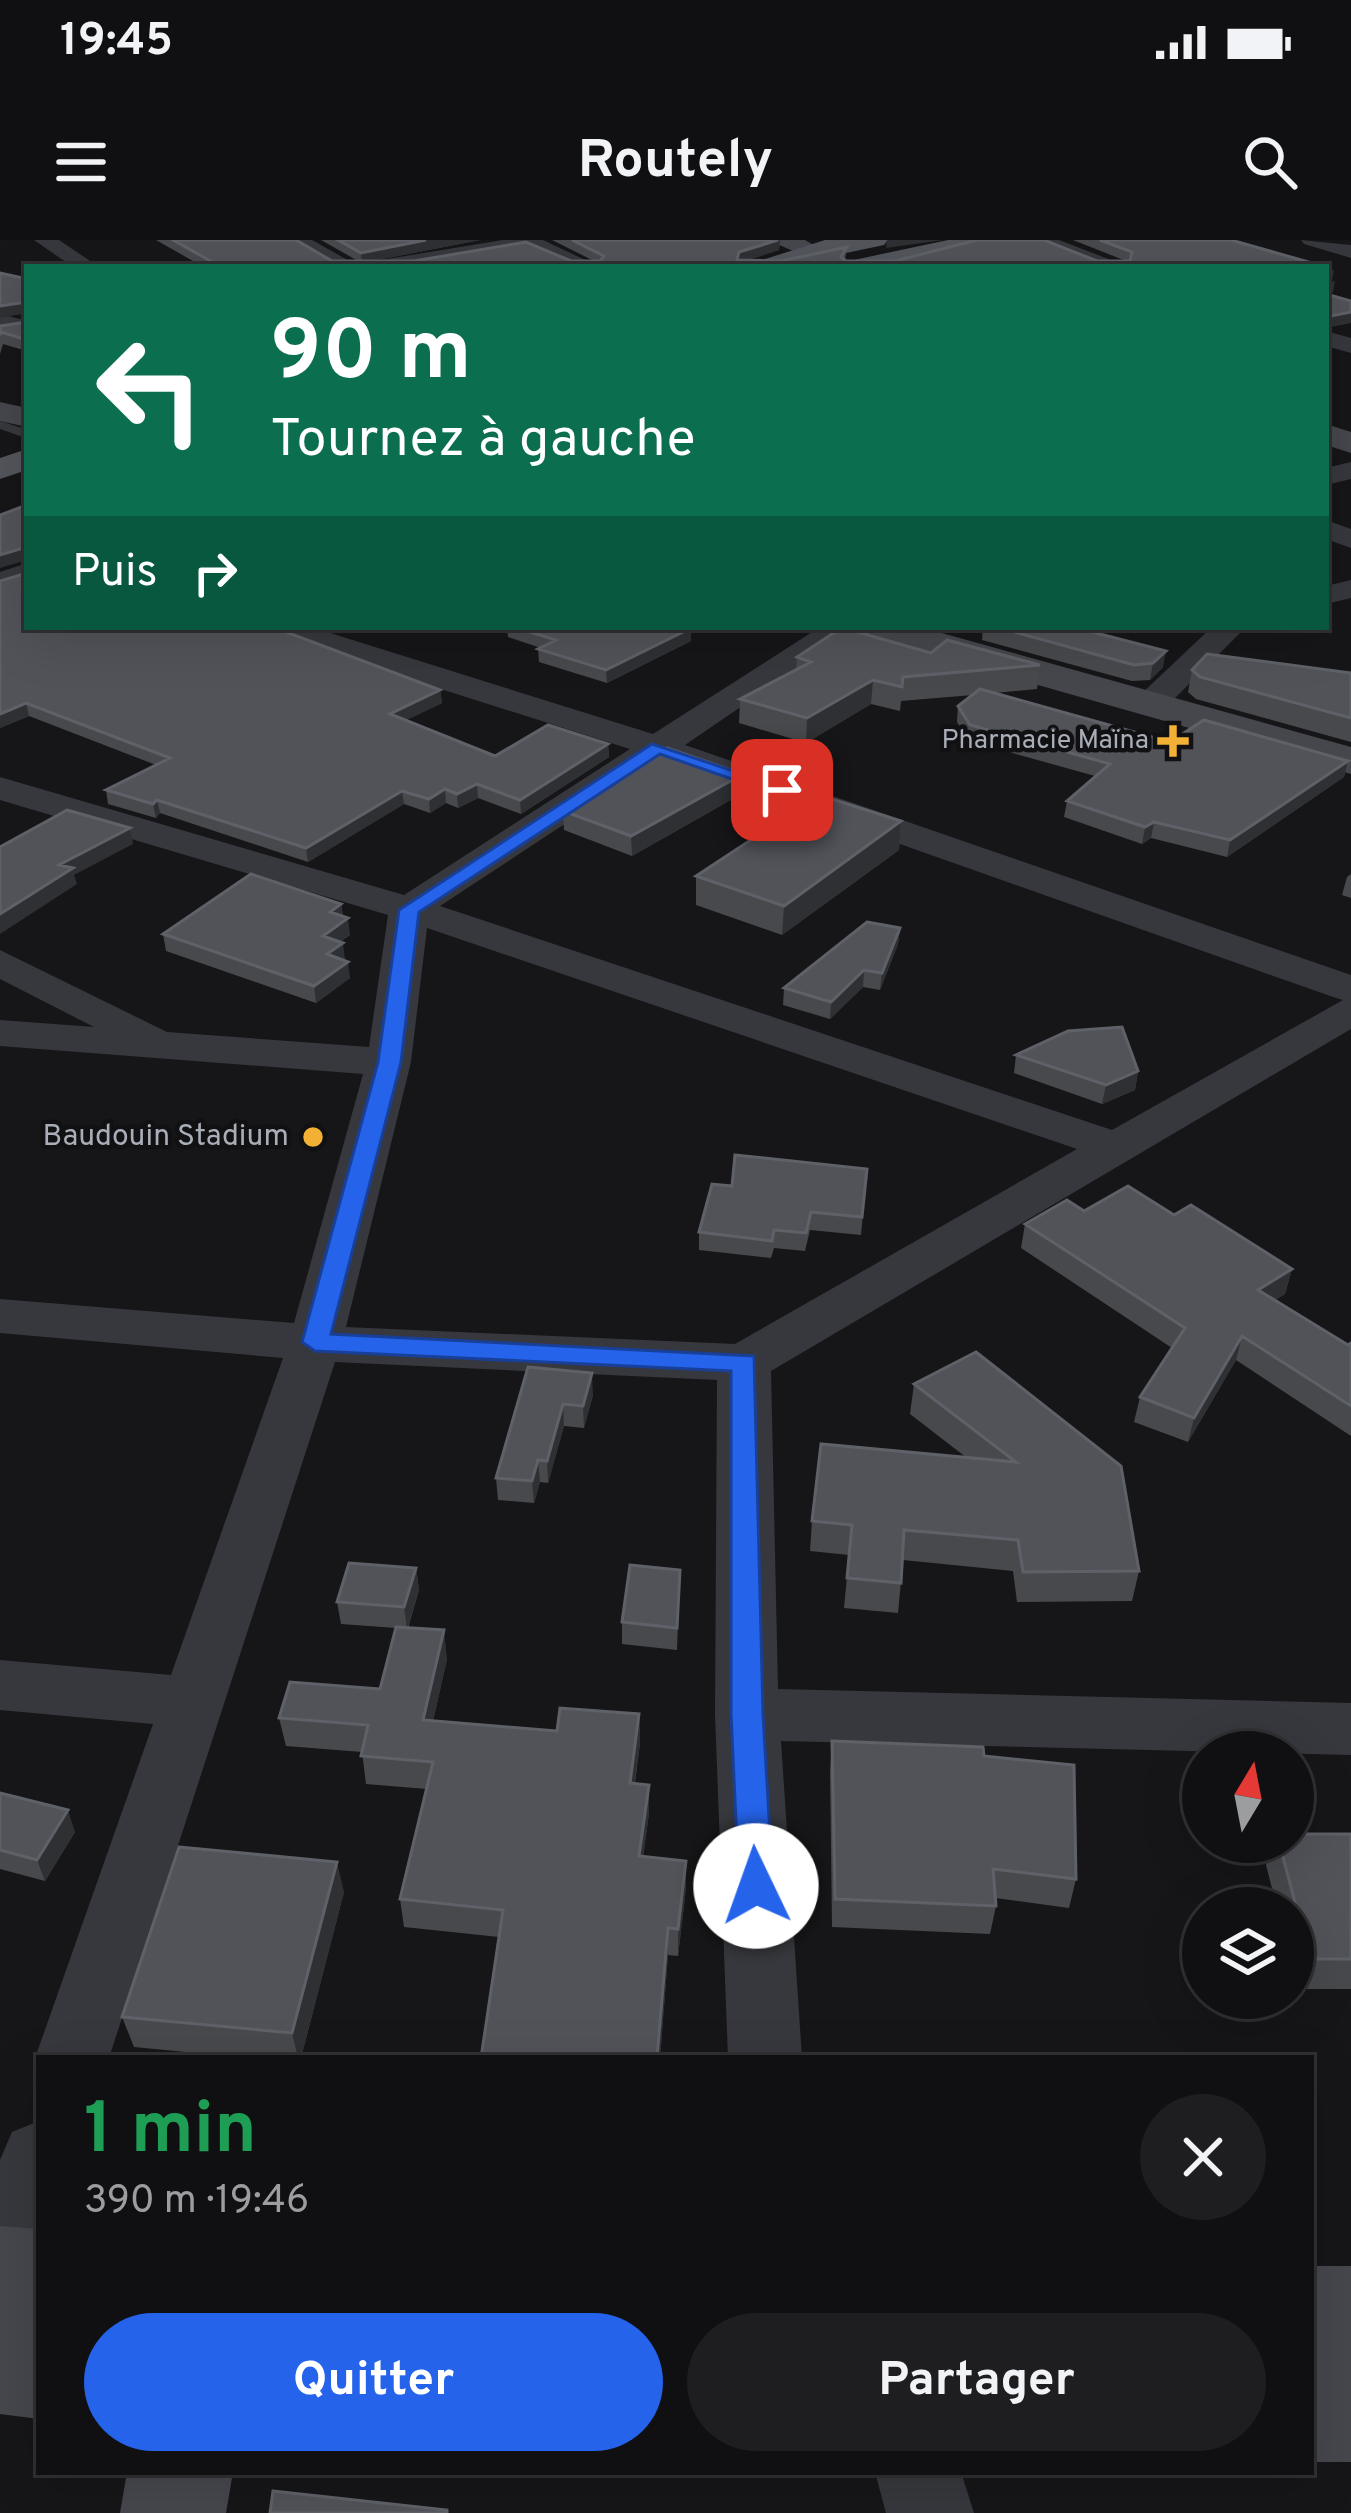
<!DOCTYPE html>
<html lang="fr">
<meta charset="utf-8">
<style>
:root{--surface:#101012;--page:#1e1e20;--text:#f1f3f6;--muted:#9c9d9f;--line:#303032;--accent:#2563eb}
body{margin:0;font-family:Overpass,sans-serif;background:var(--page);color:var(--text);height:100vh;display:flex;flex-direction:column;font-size:45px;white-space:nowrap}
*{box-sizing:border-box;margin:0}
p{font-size:39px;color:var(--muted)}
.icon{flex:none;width:66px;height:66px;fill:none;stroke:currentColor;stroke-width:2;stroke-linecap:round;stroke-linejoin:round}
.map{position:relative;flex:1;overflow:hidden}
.side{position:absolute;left:36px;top:1815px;width:1278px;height:420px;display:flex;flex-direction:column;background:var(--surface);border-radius:0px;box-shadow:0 12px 48px #0002,0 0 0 3px var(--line)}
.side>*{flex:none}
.top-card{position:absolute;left:24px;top:24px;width:1305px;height:366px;border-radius:0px;box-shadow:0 12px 48px #0002,0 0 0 3px var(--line);background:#0b6e4f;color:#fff;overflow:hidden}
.needle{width:78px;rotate:10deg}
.controls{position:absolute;left:1182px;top:1491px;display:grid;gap:24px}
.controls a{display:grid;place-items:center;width:132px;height:132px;border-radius:50%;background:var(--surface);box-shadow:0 12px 48px #0002,0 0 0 3px var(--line);font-size:60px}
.pin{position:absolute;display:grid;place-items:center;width:102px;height:102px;color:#fff;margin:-51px;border-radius:24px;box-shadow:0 6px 18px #0006}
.me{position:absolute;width:132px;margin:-66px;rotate:357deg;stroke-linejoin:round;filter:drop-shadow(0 0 9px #0008)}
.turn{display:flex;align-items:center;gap:42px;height:252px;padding:0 48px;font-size:54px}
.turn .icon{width:156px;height:156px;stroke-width:2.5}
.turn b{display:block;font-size:84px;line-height:102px}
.then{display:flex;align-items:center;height:114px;padding:0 48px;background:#0003;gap:24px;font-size:45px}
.round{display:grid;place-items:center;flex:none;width:126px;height:126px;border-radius:63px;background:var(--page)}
.head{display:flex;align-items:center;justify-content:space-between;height:204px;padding:0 48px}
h1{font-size:72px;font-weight:700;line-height:90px;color:#1e9e55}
.cta{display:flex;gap:24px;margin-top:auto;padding:24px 48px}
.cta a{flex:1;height:138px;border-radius:72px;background:var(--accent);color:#fff;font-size:48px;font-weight:700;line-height:138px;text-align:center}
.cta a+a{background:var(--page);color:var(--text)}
.status{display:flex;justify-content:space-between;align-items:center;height:84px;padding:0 60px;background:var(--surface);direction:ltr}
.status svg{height:33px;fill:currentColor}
header{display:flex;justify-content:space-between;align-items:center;height:156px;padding:0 48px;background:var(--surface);font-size:54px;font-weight:700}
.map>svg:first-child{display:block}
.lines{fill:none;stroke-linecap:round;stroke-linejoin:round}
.lane{fill:#37383d;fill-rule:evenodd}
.street{fill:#37383d;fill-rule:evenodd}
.secondary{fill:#45474d;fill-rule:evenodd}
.primary{fill:#53555c;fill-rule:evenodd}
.wall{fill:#47494d}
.shaded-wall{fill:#2f3033}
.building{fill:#525359;stroke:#5f6168;stroke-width:3}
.route{fill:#2563eb;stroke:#184099;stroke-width:3}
.poi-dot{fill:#f2b134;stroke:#111113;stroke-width:4.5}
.labels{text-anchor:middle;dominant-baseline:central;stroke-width:9;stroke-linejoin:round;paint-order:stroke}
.far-poi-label{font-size:27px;fill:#a8adb8;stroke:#111113;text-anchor:end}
.poi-label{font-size:30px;fill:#a8adb8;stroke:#111113;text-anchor:end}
</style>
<div class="status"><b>19:45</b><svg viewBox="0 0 49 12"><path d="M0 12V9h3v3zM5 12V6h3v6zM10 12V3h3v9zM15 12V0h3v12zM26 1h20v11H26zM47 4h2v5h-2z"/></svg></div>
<header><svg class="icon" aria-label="menu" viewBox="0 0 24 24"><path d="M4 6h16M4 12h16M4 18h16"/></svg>Routely<svg class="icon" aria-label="search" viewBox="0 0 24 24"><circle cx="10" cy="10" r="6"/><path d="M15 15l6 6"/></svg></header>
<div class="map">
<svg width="1351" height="2273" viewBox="0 0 1351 2273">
<rect width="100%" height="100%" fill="#161618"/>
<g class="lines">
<path class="lane" d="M0,181L25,189L27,192L20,196L0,189Z"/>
<path class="street" d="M34,0H59L99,27H73Z
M286,0H312L360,27H333Z
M503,0H543L600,27H571L527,8L414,27H364L375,21Z
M1029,0H1059L1129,27H1097Z
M1301,0L1351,5V18L1304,4Z
M0,74L24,80L27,86L16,92L0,88Z
M1326,91L1351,98V113L1326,106Z
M1351,222V239L1326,245V228Z
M1326,280L1351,289V308L1326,299Z
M27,323V342L0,351V332Z
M1351,340V358L1326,364V346Z
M262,387H311L653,494L820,387H858L685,505L1351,735V789L771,1131L778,1449L1351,1463V1515L781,1501L802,1818H728L715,1474L717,1140L335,1122L109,1818H39V1827L35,1818L153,1484L0,1470V1420L171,1435L283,1118L0,1093V1059L294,1083L363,834L0,806V780L94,787L0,739V710L167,792L369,807L388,675L0,560V537L404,655L630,509L267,394ZM662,520L1336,758L1343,760L1112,890L440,666ZM427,688L1077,909L735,1104L346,1087L411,822Z
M1212,387H1246L1162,471H1138L1133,464L1138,457Z
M39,1881V2038L28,2063L0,2075V1920L12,1892Z
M875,2232H961L974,2273H886Z"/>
<path class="secondary" d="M768,0H805L822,10L809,18Z
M0,162L27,168V187L0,181Z
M1326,184L1351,192V213L1326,205Z
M856,387H920L1351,507V534L862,395Z
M0,1986L39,1989V2179L0,2174Z
M1311,2026H1351V2222H1311Z
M127,2232H233L226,2273H120Z"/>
<path class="primary" d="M825,0H888L884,5L780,27H740Z
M948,0H996L992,5L894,27H845L849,21Z
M27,209V230L0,239V218Z"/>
</g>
<path class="wall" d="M156,0H296L332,21H358L321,0H480L372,21H594L552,0H780L779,10L747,20L781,21L847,7L845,20L1126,21L1073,0H1231L1326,27L200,25Z
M27,82V111L3,104L0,114V86Z
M0,341L440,450L442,463L406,480L495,516L608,504L609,517L521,574L478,558L458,568L446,563L430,573L404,564L308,622L160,573L156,578L108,564L106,550L156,525L29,476L0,488Z
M507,387H688L691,388V401L607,443L539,422L538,409L541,408L508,397Z
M983,387H1073L1163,427L1150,440L1132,441L982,400Z
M931,413L1040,425L1037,449L995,453L1170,502L1348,521L1344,537L1227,617L1151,598L1142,604L1064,577L1067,561L1095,536L969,501L957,482L958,466L973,455L901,461L900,471L871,464L806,503L739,483L740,459L796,429L797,417Z
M1192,430L1351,433V502L1196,459L1188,452Z
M743,553L632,616L564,590L563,571Z
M901,581L899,610L782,695L696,665V636Z
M1351,634V658L1342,655L1347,637Z
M341,664L343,676L350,695L340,702L350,738L316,763L166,711L163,694Z
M900,688L898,704L880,750L863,747L830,779L783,765L784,748Z
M1016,815L1138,831L1135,850L1102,864L1014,833Z
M867,929L861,995L810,990L805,1011L774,1008L771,1018L699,1010V992L732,946Z
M1084,971L1174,975L1292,1029L1285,1054L1275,1060L1348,1105L1351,1103V1196L1236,1120L1188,1202L1134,1182L1140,1157L1172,1108L1021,1008L1025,984Z
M976,1112L1139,1331L1132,1361L1017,1362L1013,1331L903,1320L898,1373L844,1368L849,1315L810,1311L812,1281L967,1218L910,1174L914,1144Z
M528,1127L593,1155L584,1188L564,1186L548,1243L540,1242L534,1263L498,1260L496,1238Z
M416,1328L419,1350L408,1388L447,1419L433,1481L557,1491L639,1474L640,1503L635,1543L649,1573L643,1616L686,1648L678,1716L668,1715L660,1818H481L499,1697L404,1687L400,1659L427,1549L366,1544L362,1512L286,1506L279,1478L380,1449L396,1388L341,1384L337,1362Z
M680,1330L677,1410L622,1404V1382Z
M832,1501L984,1516L1076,1639L1069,1668L995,1658L996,1666L990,1694L832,1687L830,1530Z
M0,1553L75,1592L45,1641L0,1629Z
M1351,1594V1749H1297L1293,1733V1668H1277L1266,1625L1274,1602H1293Z
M344,1652L301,1818H248L134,1807L122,1777Z"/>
<path class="shaded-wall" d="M426,0H480L362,23L361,13Z
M780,0L779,10L739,23L737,27L739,12Z
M887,0H943L886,8Z
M1334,30L1332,40L1326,42V31Z
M1335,41L1333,52L1326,53V43Z
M27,62V73L0,78V66Z
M1351,72V83L1326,88V77Z
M27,307V320L0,328V315Z
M691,388V401L607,443L606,430Z
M1166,411L1163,427L1150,440L1153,423Z
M873,440L871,464L806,503L807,478Z
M440,450L442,463L392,487L390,474Z
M26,463L29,476L0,488V474Z
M608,504L609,517L521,574L520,560Z
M1348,521L1344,537L1227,617L1230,600Z
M743,534V553L632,616L631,596Z
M477,544L478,558L458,568L457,554Z
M445,549L446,563L430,573L429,559Z
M402,551L404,564L308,622L306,608Z
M157,560L160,573L156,578L153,564Z
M901,581L899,610L782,695L784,666Z
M1154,582L1151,598L1142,604L1145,587Z
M130,588L133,604L74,635L77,644L0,694V674L59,625Z
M341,664L343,681L330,672Z
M348,678L350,695L325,712L323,696Z
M900,688L898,704L880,750L882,733Z
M343,703L345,720L327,714Z
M348,722L350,738L316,763L314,746Z
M864,730L863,747L830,779L831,762Z
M1138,831L1135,850L1102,864L1106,845Z
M1292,1029L1285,1054L1252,1075L1258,1050Z
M1242,1096L1236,1120L1188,1202L1194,1178Z
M592,1133L593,1155L584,1188L583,1166Z
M563,1164L564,1186L548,1243L547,1221Z
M538,1220L540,1242L534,1263L532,1241Z
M416,1328L419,1350L407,1389L404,1367Z
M444,1390L447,1419L427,1508L423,1480Z
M639,1474L640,1503L631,1571L630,1543Z
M649,1545V1573L640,1643L639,1616Z
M68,1570L75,1592L45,1641L37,1620Z
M686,1621V1648L678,1716V1689Z
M337,1622L344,1652L301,1818H298L292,1793Z
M668,1688V1715L660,1818H657Z"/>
<path class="building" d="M173,0H296L332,21H414L526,2L571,21H600L604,16L572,0H778L739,12L737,20L781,21L847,7L841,17L846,21H895L977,0H1044L1097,21H1130L1132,12L1100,0H1231L1326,27H182L214,23Z
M338,0H426L361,13Z
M0,33L27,39V62L0,66Z
M1326,54L1351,61V72L1326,77Z
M27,82V100L1,92L0,95V86Z
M27,265V307L0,315V275Z
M27,333V387H273L440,450L390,474L495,516L548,485L608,504L520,560L477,544L457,554L445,549L429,559L402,551L306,608L157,560L153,564L106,550L170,518L26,463L0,474V341Z
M514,387H688L691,388L606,430L538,409L556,400Z
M996,387H1073L1166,411L1153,423L1134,425Z
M854,391L931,413L947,400L1040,425L903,437L902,447L873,440L807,478L740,459L811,422L797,417L835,392Z
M1207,414L1351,433V478L1200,437L1192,430Z
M980,449L1170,502L1204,480L1348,521L1230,600L1154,582L1145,587L1067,561L1110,524L970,485L958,466Z
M667,508L743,534L631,596L563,571Z
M819,555L901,581L784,666L696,636Z
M67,570L130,588L59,625L73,628L0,674V607Z
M251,634L341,664L330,672L348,678L323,696L343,703L327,714L348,722L314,746L163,694Z
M867,682L900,688L882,733L864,730L831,762L784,748Z
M1122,787L1138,831L1106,845L1016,815L1068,791Z
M735,915L867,929L862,977L811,972L806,993L774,990L772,1001L699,992L712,944L732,946Z
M1128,946L1174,975L1191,965L1292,1029L1258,1050L1348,1105L1351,1103V1166L1242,1096L1194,1178L1140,1157L1185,1088L1025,984L1067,960L1084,971Z
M976,1112L1121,1226L1139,1331L1023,1332L1018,1300L904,1290L901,1343L847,1338L852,1285L812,1281L821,1204L1016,1222L914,1144Z
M528,1127L592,1133L583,1166L563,1164L547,1221L538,1220L532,1241L496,1238Z
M349,1323L416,1328L404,1367L337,1362Z
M630,1325L680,1330L677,1388L622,1382Z
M396,1387L444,1390L423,1480L557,1491L560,1468L639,1474L630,1543L649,1545L639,1616L686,1621L678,1689L668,1688L657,1818H481L503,1670L400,1659L433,1522L361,1516L368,1485L279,1478L290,1442L380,1449Z
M832,1501L983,1507L984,1516L1074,1525L1076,1639L993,1629L996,1666L835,1659Z
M0,1553L68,1570L37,1620L0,1610Z
M1293,1594H1351V1719H1310L1279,1602H1293Z
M179,1607L337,1622L292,1793L122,1777Z
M273,2251L447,2270V2273H270Z"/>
<path class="route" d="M652,504L791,550L775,554L660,514L419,672L401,822L331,1094L754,1116L763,1474L773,1646L768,1657L756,1661L744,1657L739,1646L731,1474V1131L315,1111L302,1102L378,822L399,670Z"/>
<g class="poi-dot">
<path d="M1167 483h12v12h12v12h-12v12h-12v-12h-12v-12h12z"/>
<circle cx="313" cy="897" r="12"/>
</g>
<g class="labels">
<g class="far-poi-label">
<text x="1149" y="501">Pharmacie Maïna</text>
</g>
<g class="poi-label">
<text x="289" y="897">Baudouin Stadium</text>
</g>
</g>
</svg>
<div class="controls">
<a><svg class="needle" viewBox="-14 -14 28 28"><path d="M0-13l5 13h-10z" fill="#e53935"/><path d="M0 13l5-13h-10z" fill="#9c9d9f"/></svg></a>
<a><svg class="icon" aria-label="layers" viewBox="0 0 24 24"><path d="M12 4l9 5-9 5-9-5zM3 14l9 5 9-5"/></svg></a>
</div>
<div class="pin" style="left:782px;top:550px;background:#d93025"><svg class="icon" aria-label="arrive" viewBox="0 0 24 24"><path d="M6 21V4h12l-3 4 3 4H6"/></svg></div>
<svg class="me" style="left:756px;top:1646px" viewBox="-20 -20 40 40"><circle r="19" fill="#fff"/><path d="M0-13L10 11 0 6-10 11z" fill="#2563eb"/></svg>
<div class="top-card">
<div class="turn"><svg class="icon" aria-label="left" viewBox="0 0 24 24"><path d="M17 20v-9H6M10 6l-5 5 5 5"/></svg><div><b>90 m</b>Tournez à gauche</div></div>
<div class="then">Puis<svg class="icon" aria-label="right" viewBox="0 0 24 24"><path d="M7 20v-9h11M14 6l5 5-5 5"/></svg></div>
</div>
<section class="side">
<div class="head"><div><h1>1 min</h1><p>390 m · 19:46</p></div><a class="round"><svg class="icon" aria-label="close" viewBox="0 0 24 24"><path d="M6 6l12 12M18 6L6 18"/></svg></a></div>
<div class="cta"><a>Quitter</a><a>Partager</a></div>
</section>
</div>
